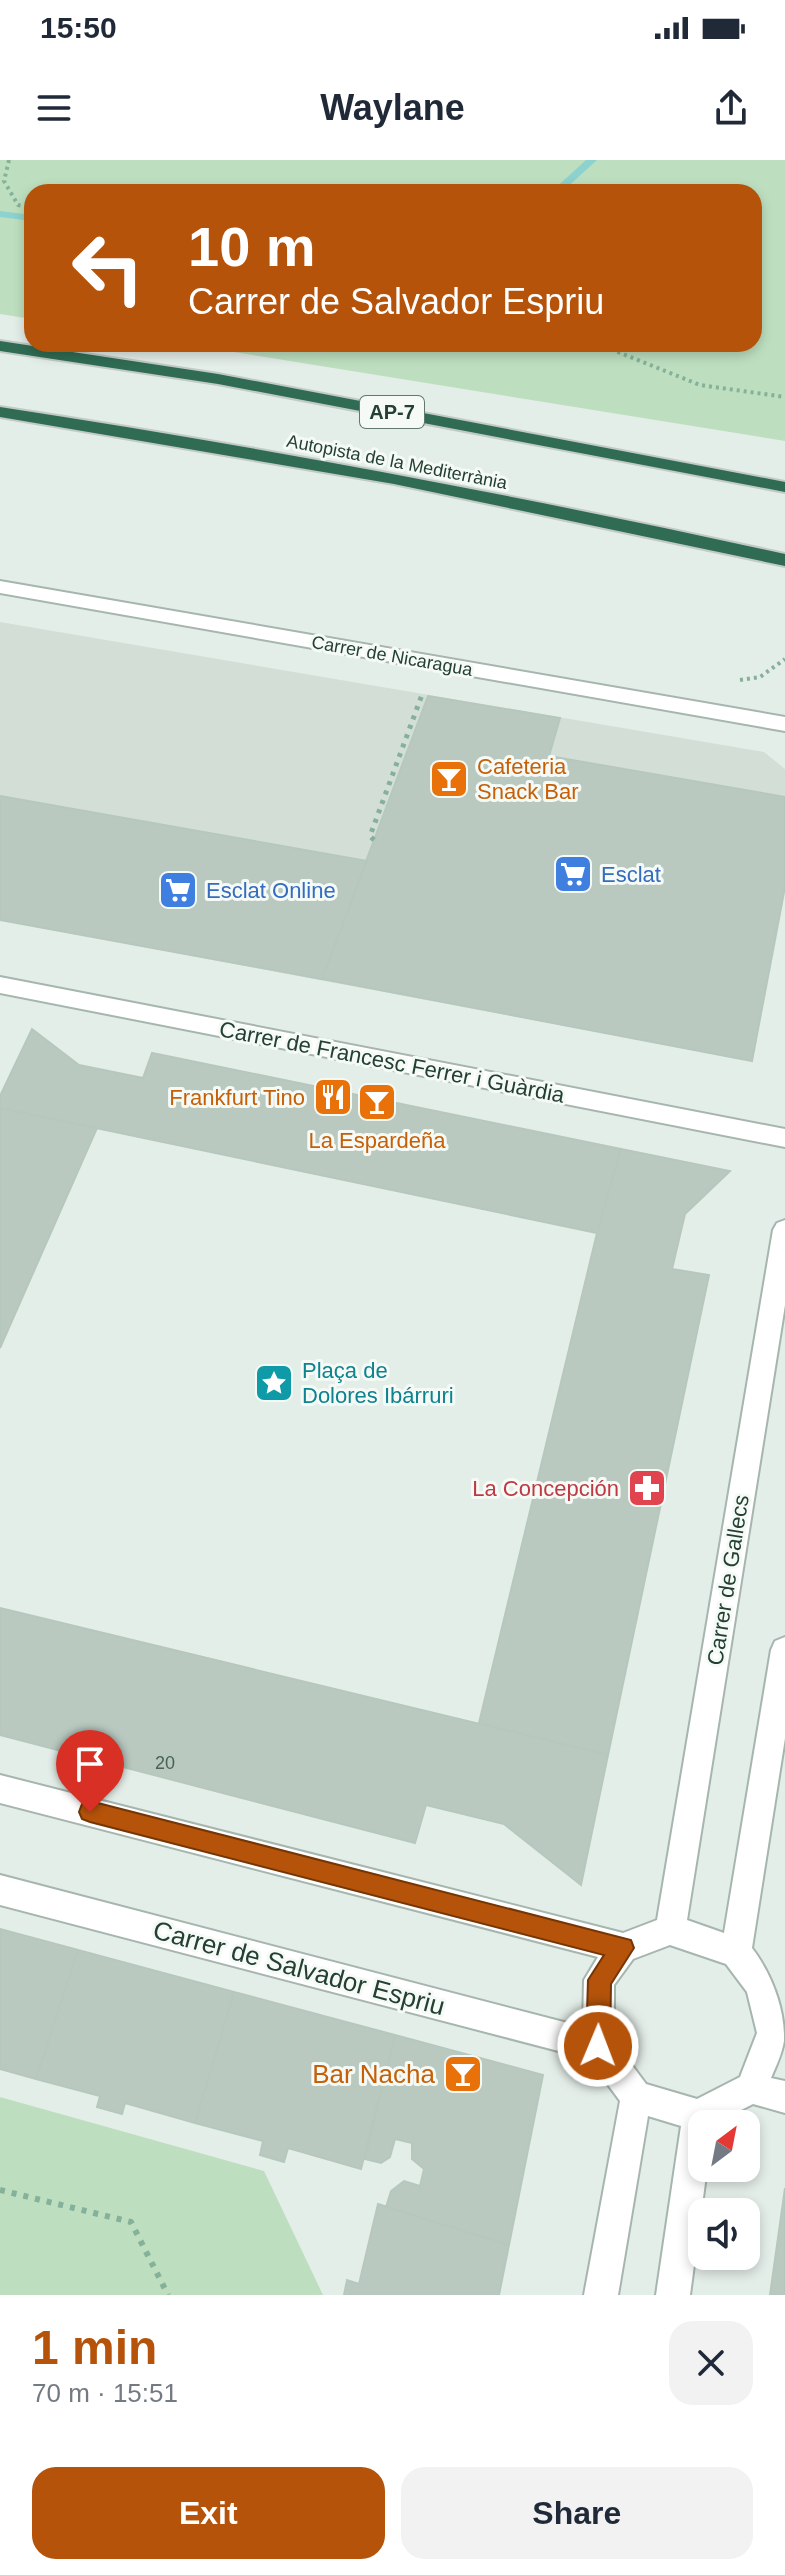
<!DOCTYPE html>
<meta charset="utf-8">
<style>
:root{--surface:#fff;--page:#f2f2f3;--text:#1f2937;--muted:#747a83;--accent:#b45309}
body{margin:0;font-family:Arial,sans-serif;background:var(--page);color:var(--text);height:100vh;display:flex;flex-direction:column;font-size:30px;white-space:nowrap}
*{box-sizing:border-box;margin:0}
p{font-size:26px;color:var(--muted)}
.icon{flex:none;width:44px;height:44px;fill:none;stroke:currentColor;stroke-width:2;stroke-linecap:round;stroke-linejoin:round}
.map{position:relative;height:2135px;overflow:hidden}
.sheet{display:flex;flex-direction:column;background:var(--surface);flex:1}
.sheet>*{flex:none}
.hud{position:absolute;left:24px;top:24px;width:738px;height:168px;border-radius:24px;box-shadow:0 4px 12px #0003;background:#b45309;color:#fff;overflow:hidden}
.needle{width:52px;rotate:32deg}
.fabs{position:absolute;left:688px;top:1950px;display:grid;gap:16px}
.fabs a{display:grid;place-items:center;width:72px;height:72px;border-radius:16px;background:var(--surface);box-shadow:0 4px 12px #0003;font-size:40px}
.pin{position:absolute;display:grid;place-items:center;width:68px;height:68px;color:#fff;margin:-82px -34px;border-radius:50% 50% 50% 0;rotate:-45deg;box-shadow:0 0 8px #0007}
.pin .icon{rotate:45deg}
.me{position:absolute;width:88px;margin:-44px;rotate:1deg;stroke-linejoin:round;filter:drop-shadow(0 0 6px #0008)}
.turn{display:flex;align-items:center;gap:28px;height:168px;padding:0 32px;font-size:36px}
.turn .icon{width:104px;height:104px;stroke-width:2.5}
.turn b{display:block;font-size:56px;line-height:68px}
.round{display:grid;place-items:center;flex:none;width:84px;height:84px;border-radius:24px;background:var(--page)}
.head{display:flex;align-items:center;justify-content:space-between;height:136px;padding:0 32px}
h1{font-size:48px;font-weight:700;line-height:60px;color:var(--accent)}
.action{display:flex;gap:16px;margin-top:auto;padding:16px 32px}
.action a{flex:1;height:92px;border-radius:24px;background:var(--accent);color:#fff;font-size:32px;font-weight:700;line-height:92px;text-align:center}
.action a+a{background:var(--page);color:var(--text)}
.status{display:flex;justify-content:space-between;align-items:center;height:56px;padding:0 40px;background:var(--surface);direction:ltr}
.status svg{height:22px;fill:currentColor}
header{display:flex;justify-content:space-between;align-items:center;height:104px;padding:0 32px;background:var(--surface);font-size:36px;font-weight:700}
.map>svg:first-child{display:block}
.built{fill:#d2ded6}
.green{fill:#bddfbf}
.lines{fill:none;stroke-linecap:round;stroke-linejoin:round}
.stream{fill:#8dd2ce;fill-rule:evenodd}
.building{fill:#b9c9c0;stroke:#b6c8bd;stroke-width:2}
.minor-casing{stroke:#a6b6ae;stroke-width:4}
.highway-casing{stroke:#c1cac6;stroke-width:4}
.path-far2{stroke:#85b19a;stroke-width:4;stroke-dasharray:3 4;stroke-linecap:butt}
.path-far1{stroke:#85b19a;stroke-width:5;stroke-dasharray:4 6;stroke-linecap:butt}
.path{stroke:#85b19a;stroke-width:6;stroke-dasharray:5 7;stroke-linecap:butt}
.minor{fill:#fff;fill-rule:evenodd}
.highway{fill:#2f6c53;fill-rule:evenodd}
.route{fill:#b45309;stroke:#753606;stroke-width:2}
.labels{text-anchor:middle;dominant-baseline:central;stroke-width:6;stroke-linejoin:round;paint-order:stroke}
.far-street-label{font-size:18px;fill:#234032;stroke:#f5faf6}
.number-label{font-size:18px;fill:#486256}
.shield{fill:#f5faf6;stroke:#62786d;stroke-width:2}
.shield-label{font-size:20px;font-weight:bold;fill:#234032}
.food-label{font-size:22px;fill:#c56008;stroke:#f5faf6;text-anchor:start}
.shop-label{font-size:22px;fill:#366cbe;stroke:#f5faf6;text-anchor:start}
.street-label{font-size:22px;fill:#234032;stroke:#f5faf6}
.culture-label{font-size:22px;fill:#0d838f;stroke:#f5faf6;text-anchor:start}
.health-label{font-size:22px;fill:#be3a42;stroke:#f5faf6;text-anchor:end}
.near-street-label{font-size:26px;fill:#234032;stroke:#f5faf6}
.near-food-label{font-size:26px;fill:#c56008;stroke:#f5faf6;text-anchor:end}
</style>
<div class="status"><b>15:50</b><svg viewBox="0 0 49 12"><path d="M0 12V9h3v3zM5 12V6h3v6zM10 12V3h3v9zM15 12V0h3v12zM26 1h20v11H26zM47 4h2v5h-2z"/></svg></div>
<header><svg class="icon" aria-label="menu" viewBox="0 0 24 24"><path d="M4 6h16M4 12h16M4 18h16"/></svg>Waylane<svg class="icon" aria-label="share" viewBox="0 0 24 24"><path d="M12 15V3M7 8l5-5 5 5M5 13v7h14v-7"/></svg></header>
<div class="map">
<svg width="785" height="2135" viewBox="0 0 785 2135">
<rect width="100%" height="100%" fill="#e4eee8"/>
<path class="built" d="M0,462L764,592L785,609V727L752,901L0,760Z"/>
<path class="green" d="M0,0H785V281L184,184H754V32H32V159L0,154Z
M0,1937L264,2011L323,2135H0Z"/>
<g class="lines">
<path class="stream" d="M586,0H597L562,32H551Z
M0,51L32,55V61L0,57Z"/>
</g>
<path class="building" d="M428,536L560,558L549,596L785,637V727L752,901L322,819Z
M0,636L367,701L322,819L0,760Z
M32,869L79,905L143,918L152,893L621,989L597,1073L0,948V936Z
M0,948L97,968L0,1188Z
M621,989L730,1011L685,1054L672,1109L709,1115L608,1595L479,1563L597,1073Z
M0,1448L608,1595L581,1725L504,1664L426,1645L415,1683L0,1575Z
M0,1769L78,1790L36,1919L0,1909Z
M78,1790L234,1832L195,1963L125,1943L122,1954L97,1947L100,1936L36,1919Z
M234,1832L395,1875L361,2009L288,1988L284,2002L260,1995L263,1981L195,1963Z
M395,1875L543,1915L509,2085L386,2047L391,2031L404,2021L420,2026L424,2009L412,1999V1983L395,1979L390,1997L381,2003L365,1999Z
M785,2028V2135H770Z
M378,2044L509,2085L499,2135H344L347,2120L359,2124Z"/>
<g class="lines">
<defs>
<path id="minor" d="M0,421L785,557V571L0,433Z
M0,817L785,969V987L0,833Z
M785,1060V1145L687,1760L724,1773L771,1490L775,1481L785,1477V1578L752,1788C771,1813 785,1848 784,1881C782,1894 776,1906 771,1918L785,1921V1953L753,1944L714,1964H702V2008H707L690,2135H656L681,1966L648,1956L618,2135H584L620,1941L589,1899L0,1745V1715L583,1867L584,1820L598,1797L0,1643V1615L623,1773L657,1760L773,1070L777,1063ZM670,1785L726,1804L747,1832L757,1873L740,1917L697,1939L646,1924L614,1881V1825L633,1799Z"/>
<path id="highway" d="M0,181L218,214L785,322V332L218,224L0,191Z
M0,247C263,287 525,337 785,394V406L394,324L0,257Z"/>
</defs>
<use href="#minor" class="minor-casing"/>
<use href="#highway" class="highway-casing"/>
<path class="path-far2" d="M9,0L4,21L18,45L32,48
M598,184L700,225L785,237
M740,520L760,517L785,499"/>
<path class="path-far1" d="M374,680L370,676L423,532"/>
<path class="path" d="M0,2030L131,2062L168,2135"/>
<use href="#minor" class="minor"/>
<use href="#highway" class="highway"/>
</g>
<path class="route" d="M90,1641L631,1780L634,1788L611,1824L610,1886L606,1894L598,1898L590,1894L586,1886L588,1820L604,1795L90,1662L82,1659L79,1652L82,1644Z"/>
<defs>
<symbol id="bar-square" viewBox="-11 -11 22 22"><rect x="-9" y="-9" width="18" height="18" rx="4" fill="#e8710a" stroke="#f5faf6"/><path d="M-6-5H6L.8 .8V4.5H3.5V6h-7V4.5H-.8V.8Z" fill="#fff"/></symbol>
<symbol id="supermarket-square" viewBox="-11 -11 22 22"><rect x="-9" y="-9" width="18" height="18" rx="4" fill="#3f7fe0" stroke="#f5faf6"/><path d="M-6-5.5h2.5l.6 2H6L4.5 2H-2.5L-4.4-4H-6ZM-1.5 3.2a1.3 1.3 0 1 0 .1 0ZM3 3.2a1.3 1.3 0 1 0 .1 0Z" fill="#fff"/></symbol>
<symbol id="restaurant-square" viewBox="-11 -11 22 22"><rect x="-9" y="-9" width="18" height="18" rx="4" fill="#e8710a" stroke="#f5faf6"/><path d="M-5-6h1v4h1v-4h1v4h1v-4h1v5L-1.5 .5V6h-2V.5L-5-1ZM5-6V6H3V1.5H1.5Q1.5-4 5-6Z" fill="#fff"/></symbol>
<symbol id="sight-square" viewBox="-11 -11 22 22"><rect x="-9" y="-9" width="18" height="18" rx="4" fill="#0f9aa8" stroke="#f5faf6"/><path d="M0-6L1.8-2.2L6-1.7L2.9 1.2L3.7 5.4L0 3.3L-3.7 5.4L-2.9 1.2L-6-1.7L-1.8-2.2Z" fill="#fff"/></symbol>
<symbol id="pharmacy-square" viewBox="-11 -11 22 22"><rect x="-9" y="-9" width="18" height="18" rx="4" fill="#e0444e" stroke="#f5faf6"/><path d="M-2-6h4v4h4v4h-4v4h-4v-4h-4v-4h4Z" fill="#fff"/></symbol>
</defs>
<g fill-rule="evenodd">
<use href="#bar-square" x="427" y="597" width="44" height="44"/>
<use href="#supermarket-square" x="551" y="692" width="44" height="44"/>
<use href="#supermarket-square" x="156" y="708" width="44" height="44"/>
<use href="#restaurant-square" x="311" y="915" width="44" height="44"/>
<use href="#bar-square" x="355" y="920" width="44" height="44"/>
<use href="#sight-square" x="252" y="1201" width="44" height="44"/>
<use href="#pharmacy-square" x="625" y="1306" width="44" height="44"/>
<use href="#bar-square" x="441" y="1892" width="44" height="44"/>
</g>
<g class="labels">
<g class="far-street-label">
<text transform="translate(397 302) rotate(11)">Autopista de la Mediterrània</text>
<text transform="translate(392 496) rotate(10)">Carrer de Nicaragua</text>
</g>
<g class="number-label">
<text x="165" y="1603">20</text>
</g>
<rect class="shield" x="360" y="236" width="64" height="32" rx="6"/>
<g class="shield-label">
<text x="392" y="252">AP-7</text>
</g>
<g class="food-label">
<text x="477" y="606">Cafeteria<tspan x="477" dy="25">Snack Bar</tspan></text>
<text x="305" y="937" text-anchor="end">Frankfurt Tino</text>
<text x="377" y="980" text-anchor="middle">La Espardeña</text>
</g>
<g class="shop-label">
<text x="601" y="714">Esclat</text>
<text x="206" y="730">Esclat Online</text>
</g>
<g class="street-label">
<text transform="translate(392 902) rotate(11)">Carrer de Francesc Ferrer i Guàrdia</text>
<text transform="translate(728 1420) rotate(-81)">Carrer de Gallecs</text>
</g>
<g class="culture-label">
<text x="302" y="1210">Plaça de<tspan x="302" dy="25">Dolores Ibárruri</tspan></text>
</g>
<g class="health-label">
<text x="619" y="1328">La Concepción</text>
</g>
<g class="near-street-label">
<text transform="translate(299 1808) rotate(15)">Carrer de Salvador Espriu</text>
</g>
<g class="near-food-label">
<text x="435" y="1914">Bar Nacha</text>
</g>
</g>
</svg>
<div class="fabs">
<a><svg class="needle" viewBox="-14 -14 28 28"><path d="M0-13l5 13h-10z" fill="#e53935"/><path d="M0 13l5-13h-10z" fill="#747a83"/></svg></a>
<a><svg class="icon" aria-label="sound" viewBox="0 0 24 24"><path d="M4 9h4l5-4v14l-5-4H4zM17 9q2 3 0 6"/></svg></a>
</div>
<div class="pin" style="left:90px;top:1652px;background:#d93025"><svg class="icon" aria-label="arrive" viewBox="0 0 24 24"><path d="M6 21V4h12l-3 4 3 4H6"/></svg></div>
<svg class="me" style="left:598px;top:1886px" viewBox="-20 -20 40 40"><circle r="17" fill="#b45309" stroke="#fff" stroke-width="3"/><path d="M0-11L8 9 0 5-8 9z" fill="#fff"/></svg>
<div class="hud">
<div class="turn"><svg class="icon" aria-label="left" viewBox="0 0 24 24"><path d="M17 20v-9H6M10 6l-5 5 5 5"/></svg><div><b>10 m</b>Carrer de Salvador Espriu</div></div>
</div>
</div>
<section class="sheet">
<div class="head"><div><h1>1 min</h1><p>70 m · 15:51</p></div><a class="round"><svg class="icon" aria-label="close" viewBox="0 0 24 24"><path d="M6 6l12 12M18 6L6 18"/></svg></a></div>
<div class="action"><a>Exit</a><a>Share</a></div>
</section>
